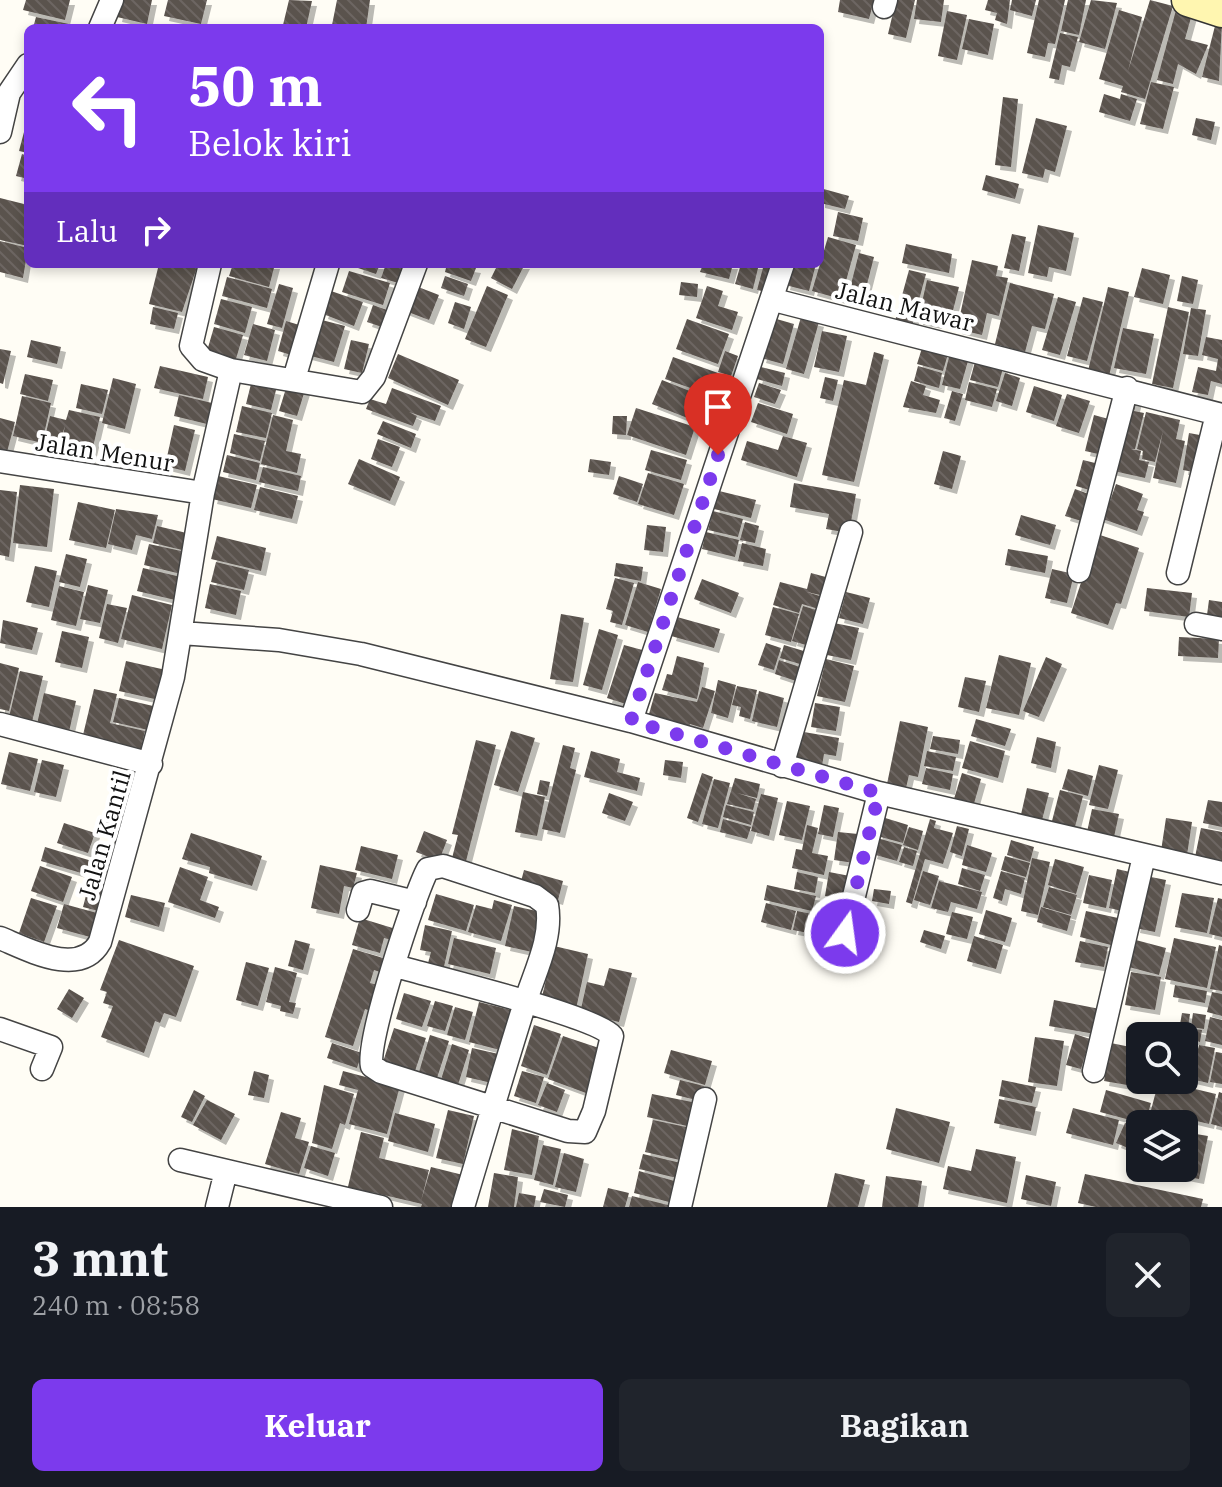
<!DOCTYPE html>
<html lang="id">
<meta charset="utf-8">
<style>
:root{--surface:#171b24;--page:#20242c;--text:#f1f3f6;--muted:#9ea1a6;--accent:#7c3aed}
body{margin:0;font-family:"IBM Plex Serif",serif;background:var(--page);color:var(--text);height:100vh;display:flex;flex-direction:column;font-size:30px;white-space:nowrap}
*{box-sizing:border-box;margin:0}
p{font-size:26px;color:var(--muted)}
.icon{flex:none;width:44px;height:44px;fill:none;stroke:currentColor;stroke-width:2;stroke-linecap:round;stroke-linejoin:round}
.map{position:relative;height:1207px;overflow:hidden}
.details{display:flex;flex-direction:column;background:var(--surface);flex:1}
.details>*{flex:none}
.banner{position:absolute;left:24px;top:24px;width:800px;height:244px;border-radius:12px;box-shadow:0 4px 12px #0003;background:#7c3aed;color:#fff;overflow:hidden}
.tools{position:absolute;left:1126px;top:1022px;display:grid;gap:16px}
.tools a{display:grid;place-items:center;width:72px;height:72px;border-radius:12px;background:var(--surface);box-shadow:0 4px 12px #0003;font-size:40px}
.pin{position:absolute;display:grid;place-items:center;width:68px;height:68px;color:#fff;margin:-82px -34px;border-radius:50% 50% 50% 0;rotate:-45deg;box-shadow:0 0 8px #0007}
.pin .icon{rotate:45deg}
.me{position:absolute;width:88px;margin:-44px;rotate:14deg;stroke-linejoin:round;filter:drop-shadow(0 0 6px #0008)}
.turn{display:flex;align-items:center;gap:28px;height:168px;padding:0 32px;font-size:36px}
.turn .icon{width:104px;height:104px;stroke-width:2.5}
.turn b{display:block;font-size:56px;line-height:68px}
.then{display:flex;align-items:center;height:76px;padding:0 32px;background:#0003;gap:16px;font-size:30px}
.round{display:grid;place-items:center;flex:none;width:84px;height:84px;border-radius:12px;background:var(--page)}
.summary{display:flex;align-items:center;justify-content:space-between;height:136px;padding:0 32px}
h1{font-size:48px;font-weight:700;line-height:60px}
.primary-button{display:flex;gap:16px;margin-top:auto;padding:16px 32px}
.primary-button a{flex:1;height:92px;border-radius:12px;background:var(--accent);color:#fff;font-size:32px;font-weight:700;line-height:92px;text-align:center}
.primary-button a+a{background:var(--page);color:var(--text)}
.map>svg:first-child{display:block}
.building{fill:url(#building-back-hatch);filter:url(#shadow)}
.lines{fill:none;stroke-linecap:round;stroke-linejoin:round}
.street-casing{stroke:#444;stroke-width:25}
.secondary-casing{stroke:#333;stroke-width:35}
.street{stroke:#fff;stroke-width:22}
.secondary{stroke:#fff6b0;stroke-width:32}
.route{stroke:#7c3aed;stroke-width:14;stroke-dasharray:0 25.2}
.labels{text-anchor:middle;dominant-baseline:central;stroke-width:8;stroke-linejoin:round;paint-order:stroke}
.street-label{font-size:24px;fill:#111;stroke:#fff}
</style>
<div class="map">
<svg width="1222" height="1207" viewBox="0 0 1222 1207">
<defs>
<pattern id="building-back-hatch" width="6" height="6" patternUnits="userSpaceOnUse" patternTransform="scale(2)"><rect width="6" height="6" fill="#5a524d"/><path d="M-1 5l2 2M0 0l6 6M5-1l2 2" fill="none" stroke="#6d6662"/></pattern>
<filter id="shadow"><feDropShadow dx="5" dy="5" stdDeviation="0" flood-color="#0004"/></filter>
</defs>
<rect width="100%" height="100%" fill="#fffdf5"/>
<path class="building" d="M26,0H70L65,20L23,10Z
M121,0H152L147,24L117,17Z
M168,0H207L201,24L164,16Z
M289,0L312,1L306,28L283,25Z
M337,0H370L366,28L332,25Z
M840,0H874L869,19L838,12Z
M896,0H915L906,38L888,34Z
M917,0H944L941,22L914,19Z
M988,0H1010L1007,24L995,20L997,13L985,10Z
M1012,0H1036L1032,16L1010,10Z
M1039,0H1065L1055,44L1048,43L1045,57L1027,53Z
M1068,0H1086L1079,35L1061,31Z
M1091,0L1117,3L1105,49L1079,42Z
M1150,0L1173,6L1145,99L1121,92L1123,86L1099,79L1119,10L1142,17L1128,71Z
M1176,10L1192,14L1185,39L1208,45L1196,74L1178,64L1173,84L1157,80Z
M947,11L967,15L957,60L938,56Z
M36,17L69,24L68,28H33Z
M969,19L994,24L988,55L962,49Z
M1216,22L1222,23L1219,81L1202,77Z
M1060,33L1078,37L1070,67L1062,65L1059,80L1049,78Z
M1151,82L1174,87L1163,129L1140,124Z
M1104,94L1120,99L1121,94L1137,99L1130,121L1099,112Z
M1003,97L1018,99L1011,167L995,165Z
M1036,118L1067,126L1055,172L1045,169L1043,178L1022,173Z
M1196,118L1215,122L1211,140L1192,135Z
M24,132L28,133V153L19,151Z
M22,154L28,156V179L16,176Z
M986,175L1019,184L1015,199L982,190Z
M820,188L849,196L845,209L820,203Z
M0,198L28,205V246L0,240Z
M838,212L863,218L858,241L833,236Z
M1038,225L1074,233L1066,271L1049,267L1047,277L1028,273Z
M1012,234L1026,237L1019,271L1004,268Z
M828,237L856,245L841,299L812,291Z
M0,241L28,248L23,278L0,272Z
M906,244L952,254L949,273L902,263Z
M859,253L874,257L863,300L848,296Z
M972,260L998,266L996,276L1008,278L999,316L987,313L982,335L957,329Z
M159,264H198L182,312L149,304Z
M233,264H275L269,287L229,276Z
M359,264H380L376,274L358,268Z
M386,264H408L402,284L381,278Z
M447,264L476,268L471,281L445,272Z
M498,264H525L512,289L491,278Z
M703,264H733L729,279L700,272Z
M741,264H759L753,289L735,284Z
M764,264H778L770,293L757,290Z
M790,264H816L809,291L785,285Z
M1142,268L1170,275L1163,304L1134,297Z
M909,270L926,274L912,326L895,321Z
M349,271L390,283L383,305L342,292Z
M445,276L468,284L464,296L441,288Z
M1182,276L1198,280L1193,304L1177,301Z
M227,277L272,289L267,308L222,296Z
M927,280L959,287L950,322L939,319L937,324L918,320Z
M681,282L698,284L697,297L679,295Z
M1010,283L1054,294L1045,329L1032,326L1025,352L995,344Z
M279,284L293,288L282,328L267,324Z
M413,285L439,295L429,320L403,310Z
M487,286L508,295L486,347L465,339Z
M707,286L723,291L718,306L738,312L732,330L696,318Z
M1108,287L1129,292L1109,376L1088,371Z
M331,291L363,302L354,326L323,314Z
M1058,297L1076,302L1060,355L1042,350Z
M1083,297L1103,302L1087,361L1067,356Z
M221,299L252,307L245,333L214,324Z
M455,302L471,307L464,329L448,323Z
M373,305L393,312L388,329L367,322Z
M153,307L178,313L174,329L150,324Z
M1168,307L1189,312L1173,388L1152,384Z
M1191,308L1206,310L1198,356L1183,354Z
M801,317L819,322L804,374L786,369Z
M773,318L794,324L783,364L761,358Z
M318,319L345,326L334,362L307,355Z
M687,319L729,334L718,364L676,349Z
M286,321L306,327L298,357L278,351Z
M253,324L275,330L267,361L244,355Z
M214,327L243,335L236,359L207,351Z
M1123,328L1154,334L1146,374L1114,368Z
M822,331L847,336L839,372L814,367Z
M1206,337L1222,340V384L1211,381L1208,395L1192,392L1198,367L1216,371L1218,359L1202,355Z
M31,340L61,347L57,364L27,357Z
M351,340L369,344L362,373L344,369Z
M922,348L948,354L943,371L917,364Z
M0,349L11,351L3,384L0,383Z
M951,349L970,354L960,389L942,385Z
M725,351L738,356L731,376L718,372Z
M874,352L884,355L854,482L822,475L844,380L866,385Z
M398,354L459,380L448,405L388,378Z
M673,357L718,373L710,395L665,379Z
M975,362L1003,368L998,387L970,380Z
M160,366L208,377L203,399L154,388Z
M918,366L942,373L939,388L914,381Z
M761,367L785,373L782,386L757,379Z
M1005,373L1020,378L1012,406L996,401Z
M25,374L53,380L48,401L20,394Z
M825,377L838,380L833,401L820,398Z
M113,378L136,384L125,429L102,423Z
M662,380L700,395L690,419L652,404Z
M911,381L926,386L923,395L940,400L936,413L903,407Z
M969,382L997,389L992,407L965,400Z
M759,383L781,390L775,404L754,397Z
M81,384L108,390L102,414L76,408Z
M251,384L276,390L271,410L246,404Z
M287,385L305,390L297,416L279,411Z
M1034,386L1062,395L1054,421L1026,412Z
M392,388L441,406L435,421L409,412L417,416L413,426L366,409L370,399L386,404Z
M952,391L963,394L955,421L944,418Z
M1067,394L1090,401L1079,433L1056,426Z
M179,395L212,403L207,424L174,416Z
M22,396L51,403L42,443L13,436Z
M1127,396L1137,399L1134,411L1144,413L1135,449H1131L1141,451L1139,460L1149,462L1145,478L1109,470Z
M758,403L793,414L787,434L751,422Z
M242,406L272,413L266,438L236,432Z
M636,408L695,427L686,455L627,435Z
M69,410L100,417L90,460L59,453L65,426L59,444L44,441L50,416L66,420Z
M1146,412L1180,420L1176,439L1185,441L1176,483L1153,478L1163,431L1155,462L1142,459L1143,451L1137,449Z
M273,415L293,420L286,451L301,454L297,473L261,464Z
M1094,415L1116,421L1107,456L1085,451Z
M613,416H627L626,435L612,434Z
M0,418L15,422L7,452L0,451Z
M383,421L416,434L411,448L377,434Z
M174,425L195,430L185,471L165,466Z
M1189,433L1205,436L1199,473L1183,470Z
M234,434L265,441L260,461L230,453Z
M783,436L807,443L797,477L741,460L747,441L778,450Z
M378,439L400,447L392,467L371,459Z
M651,450L687,460L681,480L645,470Z
M943,451L961,456L952,489L934,484Z
M227,455L260,463L256,480L223,472Z
M359,459L400,477L390,501L348,484Z
M590,459L611,462L609,475L588,472Z
M1083,460L1103,465L1096,492L1076,486Z
M263,467L301,476L298,491L259,482Z
M648,473L684,484L674,515L638,504Z
M218,476L257,485L251,508L212,499Z
M619,476L643,484L637,502L613,494Z
M794,483L856,494L849,533L826,529L829,514L790,507Z
M1116,484L1143,494L1137,510L1144,512L1137,531L1097,517L1104,499L1110,501Z
M20,485L54,489L47,547L13,543Z
M260,487L298,496L292,519L254,510Z
M1075,489L1097,497L1088,523L1065,516Z
M0,490L17,492L9,557L0,555Z
M719,491L756,500L751,518L714,509Z
M78,502L115,510L106,548L69,540Z
M116,509L158,515L152,539L136,535L132,550L108,544Z
M713,511L743,519L738,537L708,530Z
M1021,515L1056,525L1050,545L1015,535Z
M745,522L759,526L755,543L740,540Z
M647,525L666,527L663,552L644,550Z
M157,526L191,534L186,551L153,543Z
M706,532L739,540L735,557L702,549Z
M1097,534L1139,548L1121,604L1116,603L1108,625L1071,613Z
M217,536L266,548L261,571L211,559Z
M742,543L766,549L763,566L738,561Z
M149,544L186,552L181,574L144,565Z
M1008,549L1048,556L1045,573L1005,565Z
M66,554L87,559L80,587L59,582Z
M216,562L249,570L244,590L211,582Z
M616,563L643,567L641,581L614,576Z
M35,566L57,571L49,607L26,602Z
M143,568L181,577L175,600L137,591Z
M1052,569L1074,574L1067,603L1045,598Z
M811,573L833,579L829,597L807,592L829,599L825,611L802,604L799,613L773,605L780,582L807,589Z
M615,578L634,583L622,625L610,622L613,611L606,609Z
M702,579L739,593L731,613L694,599Z
M638,582L661,589L648,632L625,625Z
M210,584L241,591L236,615L205,608Z
M88,585L108,590L100,623L80,619Z
M59,586L84,592L76,626L51,620Z
M1147,588L1192,593L1189,617L1144,611Z
M846,592L870,598L863,624L839,618Z
M132,595L172,605L162,649L121,639Z
M1209,600L1222,602V618L1207,615Z
M107,604L127,608L118,643L99,638Z
M803,606L823,612L813,647L792,641Z
M773,607L799,614L791,642L765,635Z
M561,614L584,618L573,682L550,679Z
M677,617L720,629L714,648L671,636Z
M3,620L38,628L32,650L0,643Z
M834,623L859,628L851,660L827,655Z
M599,629L618,635L602,690L583,685Z
M62,631L89,637L82,668L55,662Z
M1179,637L1219,639L1218,658L1178,656Z
M766,643L781,648L774,670L758,665Z
M624,645L646,651L629,705L607,698Z
M784,645L807,652L803,665L780,658Z
M999,655L1031,663L1019,715L986,708Z
M677,656L704,663L697,699L662,690L667,674L672,675Z
M1046,657L1062,664L1039,717L1023,711Z
M826,659L854,666L845,702L817,696Z
M779,660L800,667L796,681L775,674Z
M126,661L166,670L159,700L119,691Z
M0,663L19,668L9,711L0,709Z
M20,671L43,676L32,722L9,717Z
M965,677L986,681L979,712L958,707Z
M718,680L736,685L728,718L711,713Z
M737,686L757,690L750,719L739,716L741,707L732,705Z
M702,687L715,691L703,728L690,724L688,730L647,721L655,693L697,702Z
M94,689L117,694L110,723L145,731L140,752L83,735Z
M759,691L784,698L777,727L752,721Z
M44,693L76,701L69,732L37,724Z
M119,698L153,706L148,730L113,722Z
M815,703L840,707L836,731L811,727Z
M976,719L1011,729L1005,746L971,736Z
M900,721L928,727L918,777L909,775L906,788L887,784Z
M511,731L535,738L518,792L494,785Z
M798,731L839,738L836,756L824,754L821,772L792,767Z
M933,736L960,740L958,754L930,749Z
M1037,737L1056,742L1051,768L1031,763Z
M476,740L496,745L465,865L451,862L458,835L452,834Z
M970,741L1005,751L998,778L962,768Z
M563,745L575,748L570,768L576,770L560,833L542,829Z
M591,751L620,759L617,772L640,778L637,791L584,777Z
M927,751L956,757L953,771L924,766Z
M9,752L38,759L30,791L1,784Z
M42,760L64,765L56,797L34,792Z
M665,760L683,762L681,778L663,775Z
M1099,765L1118,770L1108,809L1089,805Z
M926,768L953,774L950,790L922,784Z
M1068,769L1093,776L1088,796L1062,789Z
M702,773L713,777L698,822L687,818Z
M962,773L981,779L973,807L953,802Z
M735,778L760,784L757,798L737,793L756,799L753,810L727,804Z
M714,779L730,783L718,828L702,824Z
M540,780L550,782L547,796L537,794Z
M1027,788L1049,793L1041,824L1020,819Z
M1060,790L1083,796L1075,827L1052,821Z
M523,792L545,797L537,836L515,832Z
M609,793L633,802L625,821L602,813Z
M761,794L778,798L769,836L751,831Z
M1208,800L1222,802V827L1203,823Z
M787,801L810,806L802,840L779,835Z
M726,805L754,812L751,825L723,817Z
M824,805L839,808L833,837L818,834Z
M107,809L129,817L122,839L100,831Z
M1092,809L1119,814L1114,837L1087,832Z
M882,817L908,825L903,843L877,836Z
M1166,818L1192,822L1187,855L1161,851Z
M723,819L751,827L747,839L720,832Z
M930,819L936,821L934,828L953,833L943,864L925,859L912,904L906,902Z
M64,823L95,833L88,853L57,843Z
M807,825L818,828L812,853L828,856L824,875L792,868L796,849L802,850Z
M957,826L969,829L962,856L950,852Z
M909,827L923,831L918,850L903,845Z
M1201,828L1222,832V861L1195,857Z
M424,831L447,840L439,861L416,852Z
M838,832L858,834L854,863L834,860Z
M191,833L262,856L252,886L209,873L210,867L182,859Z
M877,838L902,845L897,861L872,854Z
M1011,840L1034,847L1030,862L1007,855Z
M967,845L992,853L986,872L962,865Z
M361,846L398,855L392,879L355,870Z
M45,847L112,867L108,881L41,861Z
M904,847L917,851L913,866L899,862Z
M1005,856L1030,863L1026,877L1001,870Z
M1032,858L1050,862L1038,915L1021,911Z
M1055,859L1084,867L1076,894L1048,885Z
M320,865L357,873L353,888L344,886L339,914L311,908Z
M40,866L72,877L63,902L31,891Z
M180,867L208,877L200,900L219,907L215,918L168,902Z
M962,868L985,875L980,891L958,884Z
M1117,869L1134,873L1126,912L1109,908Z
M524,870L563,881L558,900L519,889Z
M923,871L939,876L930,905L914,900Z
M1001,871L1025,878L1021,894L1005,889L1002,901L993,898Z
M797,872L818,877L815,893L794,889Z
M829,872L855,877L851,901L825,896Z
M1089,875L1112,880L1106,908L1083,903Z
M1146,876L1166,880L1155,932L1135,928Z
M939,881L982,892L977,909L951,902L948,912L931,908Z
M89,884L108,888L102,912L83,907Z
M767,885L816,896L812,911L764,900Z
M1049,887L1077,895L1071,915L1043,907Z
M874,889L891,891L889,904L872,901Z
M1182,893L1214,898L1207,933L1175,927Z
M436,894L474,905L466,931L428,920Z
M131,895L165,903L159,927L125,917Z
M31,898L57,906L44,942L19,933Z
M1218,898L1222,899V937L1209,934Z
M494,900L512,905L501,941L468,932L476,905L492,909Z
M766,903L796,911L791,930L761,922Z
M64,904L97,913L90,937L57,928Z
M514,906L541,912L532,952L505,946Z
M1041,907L1071,916L1067,931L1037,922Z
M986,910L1012,918L1005,942L979,934Z
M797,911L832,918L828,937L793,930Z
M1086,911L1118,918L1111,945L1080,937Z
M952,912L973,917L967,939L946,934Z
M360,918L399,930L395,941L384,938L380,953L352,945Z
M425,925L452,931L443,971L427,967L431,952L420,950Z
M924,930L945,936L941,949L920,942Z
M974,936L1003,945L996,969L967,961Z
M454,938L496,948L490,974L448,964Z
M1174,938L1216,947L1207,988L1165,979Z
M1132,939L1166,948L1159,975L1125,966Z
M119,940L194,966L176,1017L164,1013L160,1023L155,1021L144,1053L101,1037L113,1006L103,1003L107,992L100,990Z
M295,940L310,944L303,970L288,966Z
M1080,941L1108,947L1104,967L1075,962Z
M1219,945L1222,946V991L1210,989Z
M554,946L588,954L576,1009L541,1001Z
M353,949L390,960L386,974L374,970L370,983L382,986L374,1012L365,1009L353,1046L325,1037Z
M246,962L269,968L258,1006L236,1000Z
M275,967L297,973L289,1002L296,1003L293,1014L280,1011L281,1006L266,1002Z
M609,968L632,973L619,1022L580,1013L587,982L604,986Z
M1131,972L1161,977L1155,1010L1125,1005Z
M1175,985L1207,991L1205,1003L1173,997Z
M69,989L84,998L72,1018L57,1009Z
M1212,992L1222,994V1016L1207,1012Z
M404,993L431,1001L422,1027L396,1019Z
M1054,1000L1100,1009L1095,1034L1049,1026Z
M435,1001L453,1006L445,1031L427,1026Z
M479,1002L515,1011L504,1051L469,1042Z
M455,1007L473,1012L465,1040L447,1035Z
M1182,1013L1190,1014L1188,1028L1202,1030L1200,1042L1178,1036Z
M1193,1013L1206,1015L1204,1029L1191,1027Z
M1210,1017L1222,1020V1045L1205,1041Z
M1164,1022L1178,1025L1176,1036H1161Z
M534,1025L561,1034L547,1075L521,1066Z
M394,1028L426,1038L415,1071L383,1062Z
M1075,1034L1090,1039L1081,1069L1066,1065Z
M430,1035L449,1041L437,1078L419,1072Z
M563,1036L602,1049L586,1093L548,1079Z
M1035,1037L1064,1041L1057,1086L1028,1082Z
M1184,1041L1198,1044L1190,1079L1184,1077Z
M332,1043L362,1053L357,1068L327,1058Z
M1111,1043L1135,1048L1127,1085L1104,1081Z
M452,1044L469,1050L457,1088L440,1083Z
M1199,1045L1215,1048L1208,1083L1191,1079Z
M472,1048L503,1055L496,1084L466,1077Z
M671,1050L712,1061L705,1085L664,1073Z
M1216,1052L1222,1053V1084L1210,1082Z
M254,1071L269,1075L264,1098L248,1095Z
M343,1071L400,1086L387,1134L349,1124L358,1090L339,1085Z
M522,1071L544,1077L536,1103L514,1096Z
M680,1080L704,1086L700,1101L676,1095Z
M1002,1080L1036,1087L1032,1103L999,1096Z
M1159,1080H1171L1170,1083L1216,1094L1209,1124L1151,1110Z
M547,1083L565,1090L557,1112L538,1105Z
M324,1085L354,1094L345,1125L340,1123L332,1149L312,1143Z
M194,1090L205,1096L192,1122L181,1117Z
M1106,1090L1151,1103L1145,1124L1100,1112Z
M1219,1092L1222,1093V1127L1211,1124Z
M652,1094L692,1102L687,1126L647,1117Z
M999,1099L1036,1107L1031,1131L994,1123Z
M207,1100L235,1114L221,1140L193,1125Z
M896,1108L950,1122L939,1163L886,1149Z
M1073,1108L1119,1120L1113,1145L1066,1133Z
M448,1110L474,1116L463,1164L436,1158Z
M281,1112L301,1118L295,1138L309,1142L299,1174L265,1164Z
M395,1113L435,1124L428,1152L388,1141Z
M653,1120L691,1128L684,1161L645,1152Z
M1125,1123L1140,1129V1153L1116,1143Z
M512,1129L539,1136L532,1175L504,1170Z
M361,1132L384,1138L379,1158L429,1170L421,1201L431,1167L463,1175L454,1207H421L422,1204L371,1192L369,1201L346,1195Z
M1184,1132L1208,1136L1199,1179L1168,1173L1169,1168H1184Z
M543,1145L561,1149L553,1185L534,1180Z
M311,1146L335,1153L328,1176L304,1168Z
M976,1149L1016,1157L1007,1203L943,1189L948,1166L971,1171Z
M564,1153L584,1159L576,1192L555,1187Z
M643,1154L685,1164L681,1179L639,1169Z
M639,1171L678,1182L673,1203L634,1193Z
M494,1173L518,1177L514,1207H488Z
M835,1173L865,1180L858,1207H827Z
M1085,1174L1203,1199L1201,1207H1096L1078,1203Z
M1026,1175L1056,1182L1051,1206L1021,1199Z
M886,1176L922,1181L918,1207H882Z
M608,1188L629,1193L625,1207H603Z
M544,1189L568,1195L565,1207L540,1202Z
M519,1193L536,1196L534,1207H516Z
M632,1196L672,1206V1207H629Z"/>
<g class="lines">
<defs>
<path id="street" d="M884,7L886,0
M100,28L112,0
M0,132L9,93L28,65
M774,300L1222,415
M231,370L362,392L374,377L416,264
M294,379L328,264
M0,461L203,493
M1079,571L1127,388
M1178,573L1217,414
M1196,624L1222,629
M181,633L279,640L361,654L631,721L879,793L1222,873
M631,721L783,264
M0,724L151,764
M782,766L851,532
M358,910L363,893L370,891L415,902
M845,933L879,793
M0,938C29,950 80,978 100,942L173,677L203,493L231,370L203,360L191,346L210,264
M395,966C431,976 596,1016 612,1036L594,1111L585,1132L568,1131L381,1072L372,1066C364,1048 415,892 428,869L443,866L535,896L547,905C553,939 534,973 524,1006C503,1073 483,1140 463,1207
M0,1029L51,1047L42,1069
M1094,1071L1144,856
M180,1160L381,1207
M217,1207L226,1171
M680,1207L705,1099"/>
<path id="secondary" d="M1188,0L1222,11"/>
</defs>
<use href="#street" class="street-casing"/>
<use href="#secondary" class="secondary-casing"/>
<use href="#street" class="street"/>
<use href="#secondary" class="secondary"/>
</g>
<g class="lines">
<path class="route" d="M718,455L631,721L879,793L845,933"/>
</g>
<g class="labels">
<g class="street-label">
<text transform="translate(905 306) rotate(14)">Jalan Mawar</text>
<text transform="translate(105 452) rotate(9)">Jalan Menur</text>
<text transform="translate(104 835) rotate(-74)">Jalan Kantil</text>
</g>
</g>
</svg>
<div class="tools">
<a><svg class="icon" aria-label="search" viewBox="0 0 24 24"><circle cx="10" cy="10" r="6"/><path d="M15 15l6 6"/></svg></a>
<a><svg class="icon" aria-label="layers" viewBox="0 0 24 24"><path d="M12 4l9 5-9 5-9-5zM3 14l9 5 9-5"/></svg></a>
</div>
<div class="pin" style="left:718px;top:455px;background:#d93025"><svg class="icon" aria-label="arrive" viewBox="0 0 24 24"><path d="M6 21V4h12l-3 4 3 4H6"/></svg></div>
<svg class="me" style="left:845px;top:933px" viewBox="-20 -20 40 40"><circle r="17" fill="#7c3aed" stroke="#fff" stroke-width="3"/><path d="M0-11L8 9 0 5-8 9z" fill="#fff"/></svg>
<div class="banner">
<div class="turn"><svg class="icon" aria-label="left" viewBox="0 0 24 24"><path d="M17 20v-9H6M10 6l-5 5 5 5"/></svg><div><b>50 m</b>Belok kiri</div></div>
<div class="then">Lalu<svg class="icon" aria-label="right" viewBox="0 0 24 24"><path d="M7 20v-9h11M14 6l5 5-5 5"/></svg></div>
</div>
</div>
<section class="details">
<div class="summary"><div><h1>3 mnt</h1><p>240 m · 08:58</p></div><a class="round"><svg class="icon" aria-label="close" viewBox="0 0 24 24"><path d="M6 6l12 12M18 6L6 18"/></svg></a></div>
<div class="primary-button"><a>Keluar</a><a>Bagikan</a></div>
</section>
